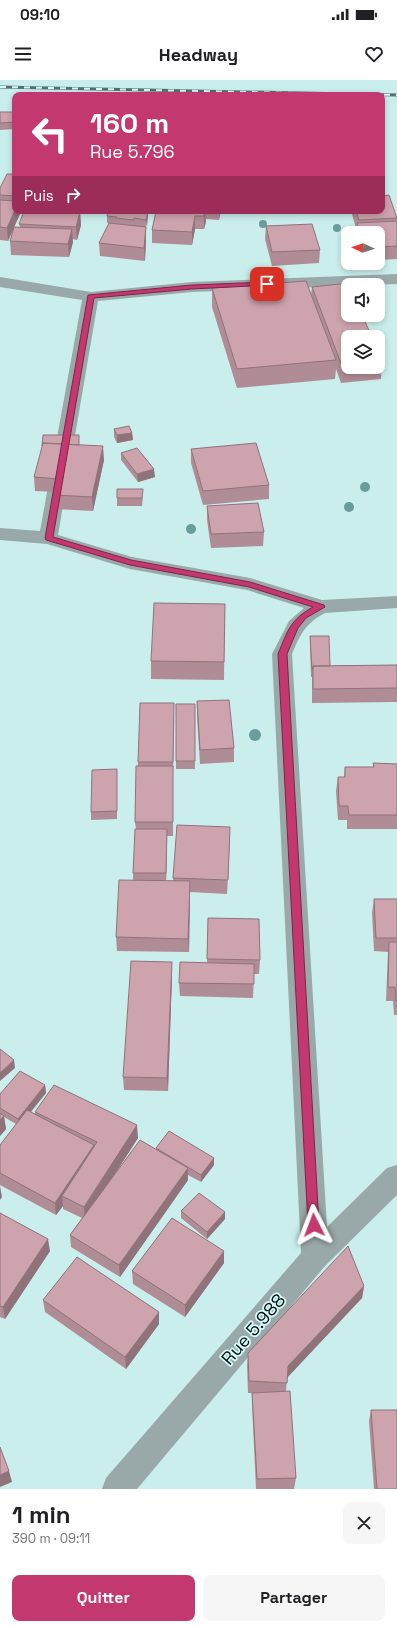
<!DOCTYPE html>
<html lang="fr">
<meta charset="utf-8">
<style>
:root{--surface:#fff;--page:#f6f6f6;--text:#202124;--muted:#757577;--accent:#c3386e}
body{margin:0;font-family:"Space Grotesk",sans-serif;background:var(--page);color:var(--text);height:100vh;display:flex;flex-direction:column;font-size:15px;white-space:nowrap}
*{box-sizing:border-box;margin:0}
p{font-size:13px;color:var(--muted)}
.icon{flex:none;width:22px;height:22px;fill:none;stroke:currentColor;stroke-width:2;stroke-linecap:round;stroke-linejoin:round}
.map{position:relative;height:1409px;overflow:hidden}
.details{display:flex;flex-direction:column;background:var(--surface);flex:1}
.details>*{flex:none}
.guide{position:absolute;left:12px;top:12px;width:373px;height:122px;border-radius:8px;box-shadow:0 2px 6px #0003;background:#c3386e;color:#fff;overflow:hidden}
.needle{width:26px;rotate:274deg}
.tools{position:absolute;left:341px;top:146px;display:grid;gap:8px}
.tools a{display:grid;place-items:center;width:44px;height:44px;border-radius:8px;background:var(--surface);box-shadow:0 2px 6px #0003;font-size:20px}
.pin{position:absolute;display:grid;place-items:center;width:34px;height:34px;color:#fff;margin:-17px;border-radius:8px;box-shadow:0 2px 6px #0006}
.me{position:absolute;width:44px;margin:-22px;rotate:357deg;stroke-linejoin:round;filter:drop-shadow(0 0 3px #0008)}
.turn{display:flex;align-items:center;gap:14px;height:84px;padding:0 12px;font-size:18px}
.turn .icon{width:52px;height:52px;stroke-width:2.5}
.turn b{display:block;font-size:28px;line-height:34px}
.then{display:flex;align-items:center;height:38px;padding:0 12px;background:#0003;gap:8px;font-size:15px}
.round{display:grid;place-items:center;flex:none;width:42px;height:42px;border-radius:8px;background:var(--page)}
.summary{display:flex;align-items:center;justify-content:space-between;height:68px;padding:0 12px}
h1{font-size:24px;font-weight:700;line-height:30px}
.button{display:flex;gap:8px;margin-top:auto;padding:8px 12px}
.button a{flex:1;height:46px;border-radius:8px;background:var(--accent);color:#fff;font-size:16px;font-weight:700;line-height:46px;text-align:center}
.button a+a{background:var(--page);color:var(--text)}
.status{display:flex;justify-content:space-between;align-items:center;height:28px;padding:0 20px;background:var(--surface);direction:ltr}
.status svg{height:11px;fill:currentColor}
header{display:flex;justify-content:space-between;align-items:center;height:52px;padding:0 12px;background:var(--surface);font-size:18px;font-weight:700}
.map>svg:first-child{display:block}
.lines{fill:none;stroke-linecap:round;stroke-linejoin:round}
.street{fill:#99a8a8;fill-rule:evenodd}
.rail-casing{stroke:#586f6e;stroke-width:3}
.rail{stroke:#d6fbfa;stroke-width:2;stroke-dasharray:6;stroke-linecap:butt}
.tree{fill:#689d9c}
.wall{fill:#b08c96}
.shaded-wall{fill:#90727a}
.building{fill:#cda3ae;stroke:#90727a}
.route{fill:#c3386e;stroke:#7f2448}
.labels{text-anchor:middle;dominant-baseline:central;stroke-width:3.5;stroke-linejoin:round;paint-order:stroke}
.near-street-label{font-size:18px;fill:#051212;stroke:#d6fbfa}
</style>
<div class="status"><b>09:10</b><svg viewBox="0 0 49 12"><path d="M0 12V9h3v3zM5 12V6h3v6zM10 12V3h3v9zM15 12V0h3v12zM26 1h20v11H26zM47 4h2v5h-2z"/></svg></div>
<header><svg class="icon" aria-label="menu" viewBox="0 0 24 24"><path d="M4 6h16M4 12h16M4 18h16"/></svg>Headway<svg class="icon" aria-label="heart" viewBox="0 0 24 24"><path d="M12 20l-8-8c-3-5 5-10 8-4 3-6 11-1 8 4z"/></svg></header>
<div class="map">
<svg width="397" height="1409" viewBox="0 0 397 1409">
<rect width="100%" height="100%" fill="#c9eeec"/>
<g class="lines">
<path class="street" d="M397,194V204L192,212L98,221L58,455L132,477L250,498L322,520L397,516V528L325,533C305,544 301,553 292,574L327,1147L387,1088L397,1085V1115L325,1186L137,1409H102L106,1398L301,1173L272,574L289,541L304,528L247,510L130,489L47,464L0,460V448L40,451L82,220L0,207V197L91,212L192,202Z"/>
<defs>
<path id="rail" d="M0,7L397,15"/>
</defs>
<use href="#rail" class="rail-casing"/>
<use href="#rail" class="rail"/>
</g>
<g class="tree">
<circle cx="263" cy="144" r="4"/>
<circle cx="337" cy="148" r="4"/>
<circle cx="365" cy="407" r="5"/>
<circle cx="349" cy="427" r="5"/>
<circle cx="191" cy="449" r="5"/>
<circle cx="255" cy="655" r="6"/>
</g>
<path class="wall" d="M0,32H15V49L0,50Z
M15,94V131L20,134L14,147H20L19,144L80,132L81,145L77,160L72,159L73,162L69,177L11,175L10,161L13,149L8,161L0,160V108Z
M156,131H221L219,140L206,139L204,149H195L192,165L152,163V150Z
M351,131H382L397,137V179L378,180V153H356V148Z
M148,135L146,147V160L145,181L100,176L99,163L109,143H107V136Z
M266,146L320,170L319,183L272,186L265,159Z
M312,207L348,257V287H378V272L382,282L381,299L341,303L336,289L335,299L237,308L212,227V208L311,215Z
M114,349L132,353L133,360L117,363L114,357Z
M80,365L104,380L93,431L56,429L55,415L56,412L35,411L34,397Z
M191,369L269,405V419L203,425L191,383Z
M121,373L155,397L138,402L121,380Z
M143,417L142,426H117V418Z
M207,426L264,452L263,466L211,468L207,440Z
M225,524L224,600L151,599V581Z
M310,556L330,586L397,585V622L312,623V597H311L310,564Z
M197,621L234,668V682L200,684L197,636Z
M176,624H195V689H176Z
M174,637L173,686V756H167L166,801H173V798L230,761L227,814L190,812L189,872L117,871L116,857L133,800V793L136,749L135,742L138,682Z
M373,683L397,684V749H347V740H338L336,711L338,697H344L345,687H373Z
M117,689V739L91,740V732Z
M374,819H397V935H394L393,921H386L388,872L374,871L372,833Z
M208,838L260,880L259,894H254L253,918L180,916L179,903L207,883Z
M172,895L168,1011L124,1010L123,997Z
M45,1005L46,1013L31,1032L35,1034V1032L138,1058L113,1097L156,1070V1068L214,1085L201,1102L188,1095V1100L120,1197L71,1167L70,1155L82,1138L63,1129V1126L56,1135L0,1105V1065L16,1044L4,1037L6,1049L0,1056V1014Z
M181,1131L225,1139L207,1159L181,1138Z
M0,1133L50,1171L5,1239L0,1237Z
M224,1171V1183L185,1237L133,1204L132,1191Z
M364,1206L362,1218L287,1297L286,1312L296,1398L294,1409H256L252,1324V1313H248L247,1285L248,1273Z
M43,1220L159,1244L126,1289L45,1232Z
M371,1330L397,1409H374L369,1341Z"/>
<path class="shaded-wall" d="M15,130V131H20V134L8,161L7,148Z
M148,131V135L147,147L146,140Z
M205,131L206,142L204,149V136Z
M220,131H221L219,140Z
M80,132L81,145L77,160L76,147Z
M195,136V149L192,165V152Z
M146,147V160L145,181L144,168Z
M72,149L73,162L69,177L68,164Z
M132,353L133,360L117,363V355Z
M103,366L104,380L93,431L92,417Z
M154,389L155,397L138,402L137,394Z
M174,623V637L173,696V682Z
M167,749V763L166,807V793Z
M190,801V815L189,872L188,859Z
M172,882V895L168,1011L167,998Z
M14,980L15,988L0,1001V993Z
M45,1005L46,1013L19,1046L18,1039Z
M4,1036L6,1049L0,1056V1040Z
M137,1045L138,1058L85,1140L84,1127Z
M94,1065L96,1078L62,1116L63,1126L56,1135L55,1123Z
M214,1078V1085L201,1102V1095Z
M188,1088V1100L120,1197L119,1185Z
M0,1106L2,1117L0,1120Z
M225,1132V1139L207,1159V1152Z
M48,1159L50,1171L5,1239L3,1227Z
M224,1171V1183L185,1237V1225Z
M364,1206L362,1218L287,1298L288,1286Z
M159,1232V1244L126,1289L125,1277Z
M9,1391L12,1402L0,1407V1395Z"/>
<path class="building" d="M0,32H15V42L0,43Z
M7,94H15V116L0,115V108Z
M389,115L397,138L359,140L356,131H382V116Z
M0,120L15,121V130L7,148L0,147Z
M24,131H60L80,132L76,147L19,144Z
M108,131H148L146,140L134,138V140L116,138L117,137L107,136Z
M156,131H205L204,136H195L192,152L152,150Z
M397,141V166L378,167V153H360L357,143Z
M109,143L146,147L144,168L99,163Z
M312,144L320,170L272,172L266,146Z
M14,147L72,149L68,164L10,161Z
M306,201L336,280L237,289L212,208Z
M349,203L350,205H348V235H362L372,257H348V285L342,286L312,207Z
M378,272L382,282L378,283Z
M129,346L132,353L117,355L114,349Z
M43,355H79V365L43,363L42,366Z
M43,363L103,366L92,417L55,415L59,399L34,397Z
M256,363L269,405L203,411L191,369Z
M137,368L154,389L137,394L121,373Z
M117,409H143L142,418H117Z
M258,423L264,452L211,454L207,426Z
M154,523L225,524L224,582L151,581Z
M310,556H329L330,586H313V589H312Z
M397,585V608L313,609V586Z
M229,620L234,668L200,670L197,621Z
M140,623H174L173,682H138Z
M176,624H195V681H176Z
M373,683L397,684V735H349L348,726H339L338,697H345V687H374Z
M136,686H173V742H135Z
M117,689V731L91,732L92,690Z
M177,745L230,747L228,800L173,798Z
M135,749H167L166,793H133Z
M119,800L190,801L188,859L116,857Z
M374,819H397V858H376Z
M208,838L259,839L260,880L207,879Z
M389,862H397V921H396L395,907H388Z
M131,881L172,882L167,998L123,997Z
M180,882L254,884V904L179,903Z
M0,969L14,980L0,993Z
M20,991L45,1005L18,1039L0,1028V1014Z
M54,1005L137,1045L84,1127L62,1116L97,1062L35,1032Z
M27,1030L94,1065L55,1123L0,1093V1065Z
M0,1033L4,1036L0,1040Z
M169,1051L214,1078L201,1095L156,1068Z
M140,1060L188,1088L119,1185L70,1155Z
M199,1113L225,1132L207,1152L181,1131Z
M0,1133L48,1159L3,1227L0,1226Z
M172,1138L224,1171L185,1225L132,1191Z
M348,1166L364,1206L288,1286L287,1303L249,1301L248,1273Z
M77,1177L159,1232L125,1277L43,1220Z
M290,1311L296,1398L257,1399L252,1313Z
M371,1330H397V1409H377Z
M0,1367L9,1391L0,1395Z"/>
<path class="route" d="M267,202H270V205L192,209L94,218L53,457L131,480L250,502L324,525L325,527L306,538L298,548L287,574L319,1145L318,1149L314,1150L309,1149L308,1145L278,574C288,550 290,540 313,527L249,507L130,485L46,460L45,458L88,215L192,205Z"/>
<g class="labels">
<g class="near-street-label">
<text transform="translate(253 1249) rotate(-49)">Rue 5.988</text>
</g>
</g>
</svg>
<div class="tools">
<a><svg class="needle" viewBox="-14 -14 28 28"><path d="M0-13l5 13h-10z" fill="#e53935"/><path d="M0 13l5-13h-10z" fill="#757577"/></svg></a>
<a><svg class="icon" aria-label="sound" viewBox="0 0 24 24"><path d="M4 9h4l5-4v14l-5-4H4zM17 9q2 3 0 6"/></svg></a>
<a><svg class="icon" aria-label="layers" viewBox="0 0 24 24"><path d="M12 4l9 5-9 5-9-5zM3 14l9 5 9-5"/></svg></a>
</div>
<div class="pin" style="left:267px;top:204px;background:#d93025"><svg class="icon" aria-label="arrive" viewBox="0 0 24 24"><path d="M6 21V4h12l-3 4 3 4H6"/></svg></div>
<svg class="me" style="left:314px;top:1145px" viewBox="-20 -20 40 40"><path d="M0-17L14 15 0 8-14 15z" fill="#c3386e" stroke="#fff" stroke-width="4"/></svg>
<div class="guide">
<div class="turn"><svg class="icon" aria-label="left" viewBox="0 0 24 24"><path d="M17 20v-9H6M10 6l-5 5 5 5"/></svg><div><b>160 m</b>Rue 5.796</div></div>
<div class="then">Puis<svg class="icon" aria-label="right" viewBox="0 0 24 24"><path d="M7 20v-9h11M14 6l5 5-5 5"/></svg></div>
</div>
</div>
<section class="details">
<div class="summary"><div><h1>1 min</h1><p>390 m · 09:11</p></div><a class="round"><svg class="icon" aria-label="close" viewBox="0 0 24 24"><path d="M6 6l12 12M18 6L6 18"/></svg></a></div>
<div class="button"><a>Quitter</a><a>Partager</a></div>
</section>
